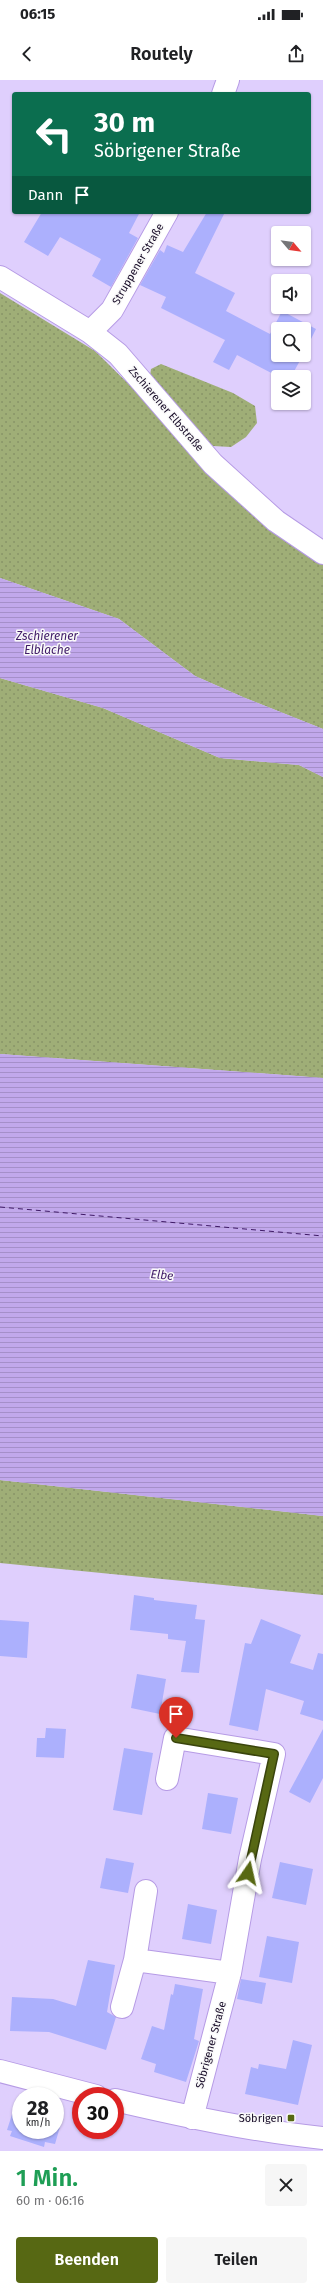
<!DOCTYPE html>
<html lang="de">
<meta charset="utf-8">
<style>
:root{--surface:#fff;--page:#f6f6f6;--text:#202124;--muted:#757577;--accent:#576813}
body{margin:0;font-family:"Fira Sans",sans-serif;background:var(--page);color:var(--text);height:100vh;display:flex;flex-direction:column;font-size:15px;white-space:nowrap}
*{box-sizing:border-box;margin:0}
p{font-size:13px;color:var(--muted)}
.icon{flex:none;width:22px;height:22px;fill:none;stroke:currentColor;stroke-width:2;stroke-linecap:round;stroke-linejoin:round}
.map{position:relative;height:2071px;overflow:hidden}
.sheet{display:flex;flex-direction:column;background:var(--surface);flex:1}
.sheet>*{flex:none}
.hud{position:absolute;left:12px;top:12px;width:299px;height:122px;border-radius:4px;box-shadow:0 1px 3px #0004;background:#0b6e4f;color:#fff;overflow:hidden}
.needle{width:26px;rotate:119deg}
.fabs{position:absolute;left:271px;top:146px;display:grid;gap:8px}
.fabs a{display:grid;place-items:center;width:40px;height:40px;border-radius:4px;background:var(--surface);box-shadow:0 1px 3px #0004;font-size:20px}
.speed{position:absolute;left:12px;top:2007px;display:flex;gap:8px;font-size:20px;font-weight:700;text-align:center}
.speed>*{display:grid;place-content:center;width:52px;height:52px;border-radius:50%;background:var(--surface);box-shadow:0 1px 3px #0004;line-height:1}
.speed small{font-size:10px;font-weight:400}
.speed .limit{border:6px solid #d22;background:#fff;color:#111}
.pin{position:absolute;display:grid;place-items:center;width:34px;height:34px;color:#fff;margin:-41px -17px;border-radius:50% 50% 50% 0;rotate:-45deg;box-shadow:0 0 4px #0007}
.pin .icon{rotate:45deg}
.me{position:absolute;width:44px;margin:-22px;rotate:11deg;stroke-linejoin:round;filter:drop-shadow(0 0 3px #0008)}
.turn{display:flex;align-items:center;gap:14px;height:84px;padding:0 16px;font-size:18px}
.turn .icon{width:52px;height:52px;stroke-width:2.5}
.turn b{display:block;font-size:28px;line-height:34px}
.then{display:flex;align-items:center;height:38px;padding:0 16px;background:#0003;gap:8px;font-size:15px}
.round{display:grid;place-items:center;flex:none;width:42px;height:42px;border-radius:4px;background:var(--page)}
.headline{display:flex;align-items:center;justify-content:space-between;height:68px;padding:0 16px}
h1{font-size:24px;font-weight:600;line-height:30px;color:#1e9e55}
.cta{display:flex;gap:8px;margin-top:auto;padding:8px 16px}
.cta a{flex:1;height:46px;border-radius:4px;background:var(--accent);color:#fff;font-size:16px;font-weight:600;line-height:46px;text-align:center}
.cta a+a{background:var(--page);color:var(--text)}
.status{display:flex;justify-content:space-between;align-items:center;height:28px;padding:0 20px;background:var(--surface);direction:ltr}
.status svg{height:11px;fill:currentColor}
header{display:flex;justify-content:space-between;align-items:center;height:52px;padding:0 16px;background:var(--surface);font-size:18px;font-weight:600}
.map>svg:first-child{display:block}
.grass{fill:url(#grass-dots)}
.water{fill:url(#water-rules)}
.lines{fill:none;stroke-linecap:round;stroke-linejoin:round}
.ferry{stroke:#3f1a67;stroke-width:1;stroke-dasharray:5 4;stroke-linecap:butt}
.building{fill:#acb0fd}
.minor-casing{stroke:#b69be5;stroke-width:24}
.minor{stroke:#fff;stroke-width:22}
.route-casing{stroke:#39440c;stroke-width:10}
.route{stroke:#576813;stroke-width:7}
.poi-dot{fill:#576813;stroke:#f9f9f9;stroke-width:1.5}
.labels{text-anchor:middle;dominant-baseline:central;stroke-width:3;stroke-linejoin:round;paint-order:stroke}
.street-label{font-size:11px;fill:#160a26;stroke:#f9f9f9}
.poi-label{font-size:11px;fill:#160a26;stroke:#f9f9f9;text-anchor:end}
.water-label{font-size:12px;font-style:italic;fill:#3f1a67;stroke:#f9f9f9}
</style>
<div class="status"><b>06:15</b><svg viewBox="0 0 49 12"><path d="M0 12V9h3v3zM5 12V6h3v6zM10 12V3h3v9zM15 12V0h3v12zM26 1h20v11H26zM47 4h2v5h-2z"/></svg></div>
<header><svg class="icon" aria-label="back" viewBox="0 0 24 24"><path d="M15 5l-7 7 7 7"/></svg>Routely<svg class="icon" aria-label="share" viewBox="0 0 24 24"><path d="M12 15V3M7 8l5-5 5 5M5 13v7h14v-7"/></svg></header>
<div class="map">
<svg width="323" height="2071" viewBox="0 0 323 2071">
<defs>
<pattern id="grass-dots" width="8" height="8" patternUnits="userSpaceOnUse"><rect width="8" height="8" fill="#9fae77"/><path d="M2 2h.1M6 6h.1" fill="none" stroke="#889467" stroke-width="1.8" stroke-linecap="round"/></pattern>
<pattern id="water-rules" width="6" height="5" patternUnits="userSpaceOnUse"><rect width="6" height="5" fill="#c1a8eb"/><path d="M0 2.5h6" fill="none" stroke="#a58fc9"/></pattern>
</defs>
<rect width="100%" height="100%" fill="#dfcffd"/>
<path class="grass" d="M0,213L95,271L165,340L323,479V649L245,618L195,596L119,539L0,498Z
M161,284L233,313L255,326L257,343L246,357L231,367L213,366L150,296L151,289Z
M0,598L103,628L220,678L299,685L323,697V998L0,974Z
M0,1400L323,1436V1515L0,1483Z"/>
<path class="water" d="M0,498L119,539L195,596L245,618L323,649V697L299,685L220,678L103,628L0,598Z
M0,974L323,998V1436L0,1400Z"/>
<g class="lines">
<path class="ferry" d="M0,1127L323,1156"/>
</g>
<path class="building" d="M42,132H140L129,153L138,158L111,207L92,196L101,179L60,157L48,176L24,162Z
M207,132H225L195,193L235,213L226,231L270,254L282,231L316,249L304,273V249H278V275H303L291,297H279L237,275L229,290L213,282L225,260L161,228L166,217L140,205L160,170L164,173L167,165L183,172Z
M134,1515L154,1518V1520L197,1525L195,1539L205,1540L199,1593L181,1592L186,1561L168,1559V1554L130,1550Z
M261,1539L301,1555L290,1583L313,1590L318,1573L323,1574V1641L300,1634L304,1621L266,1609L258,1651L229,1645L245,1563L251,1564Z
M0,1540L29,1542L27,1578L0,1576Z
M137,1594L166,1599L160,1634L131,1628Z
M46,1648L66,1649L64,1678L36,1677L37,1658H45Z
M323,1649V1698L310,1723L289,1712Z
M124,1668L153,1673L142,1735L113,1730Z
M208,1713L238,1718L231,1754L202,1749Z
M106,1778L134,1783L128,1813L100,1808Z
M280,1782L313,1789L306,1825L272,1818Z
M188,1824L217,1830L211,1864L182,1859Z
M267,1856L299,1862L292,1903L259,1897Z
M88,1880L115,1885L107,1932L116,1937L106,1970L49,1952L10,1951L12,1917L53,1919L76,1926Z
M241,1899L266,1903L262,1924L237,1919Z
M175,1904L203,1909L194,1959L199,1961L186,2002L154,1992L156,1984L141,1979L152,1946L164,1950L171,1914L173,1915Z
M293,1960L312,1965L298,2025L245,2014L251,1987L258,1989L259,1984L286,1989Z
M15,2025L21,2027V2050H55V2038L62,2040L55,2064L45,2062L44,2067L10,2056L12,2051L7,2050Z"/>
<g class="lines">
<defs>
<path id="minor" d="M223,14L228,0
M0,197L90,252L118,274L213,384L276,441L323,473
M90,252L112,230L167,132
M167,1699L175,1658L274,1674L250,1779L230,1893L192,2038
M146,1811L135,1880L230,1893
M122,1927L135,1880
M0,1991L96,2016
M115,2020C184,2036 253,2051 323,2058"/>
</defs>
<use href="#minor" class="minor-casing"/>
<use href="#minor" class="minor"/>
</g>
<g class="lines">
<defs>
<path id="route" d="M176,1658L274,1674L248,1793"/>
</defs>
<use href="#route" class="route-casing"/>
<use href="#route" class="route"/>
</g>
<rect class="poi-dot" x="287" y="2034" width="8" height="8" rx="2"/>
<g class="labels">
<g class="street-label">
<text transform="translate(138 184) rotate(-60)">Struppener Straße</text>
<text transform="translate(166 329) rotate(49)">Zschierener Elbstraße</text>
<text transform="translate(211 1965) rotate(-75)">Söbrigener Straße</text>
</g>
<g class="poi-label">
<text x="283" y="2038">Söbrigen</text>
</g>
<g class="water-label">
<text x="47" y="556">Zschierener<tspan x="47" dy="14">Elblache</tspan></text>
<text transform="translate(162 1195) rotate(5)">Elbe</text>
</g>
</g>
</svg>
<div class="fabs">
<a><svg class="needle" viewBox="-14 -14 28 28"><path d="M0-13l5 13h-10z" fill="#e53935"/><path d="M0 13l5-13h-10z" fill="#757577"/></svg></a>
<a><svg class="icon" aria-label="sound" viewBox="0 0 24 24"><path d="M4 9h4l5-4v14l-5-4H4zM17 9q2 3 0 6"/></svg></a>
<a><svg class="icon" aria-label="search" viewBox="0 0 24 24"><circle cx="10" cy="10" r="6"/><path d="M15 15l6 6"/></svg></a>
<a><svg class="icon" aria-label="layers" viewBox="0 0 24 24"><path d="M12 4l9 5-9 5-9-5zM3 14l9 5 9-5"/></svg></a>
</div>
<div class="speed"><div>28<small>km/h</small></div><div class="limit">30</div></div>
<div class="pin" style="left:176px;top:1658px;background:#d93025"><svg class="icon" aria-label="arrive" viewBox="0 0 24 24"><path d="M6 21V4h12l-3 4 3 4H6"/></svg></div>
<svg class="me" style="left:248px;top:1793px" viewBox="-20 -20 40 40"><path d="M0-17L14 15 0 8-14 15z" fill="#576813" stroke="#fff" stroke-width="4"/></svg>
<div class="hud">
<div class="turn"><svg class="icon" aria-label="left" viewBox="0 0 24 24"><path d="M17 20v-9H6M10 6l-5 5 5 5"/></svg><div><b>30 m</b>Söbrigener Straße</div></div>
<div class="then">Dann<svg class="icon" aria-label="arrive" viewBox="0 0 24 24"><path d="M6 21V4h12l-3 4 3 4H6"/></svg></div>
</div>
</div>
<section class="sheet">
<div class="headline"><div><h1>1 Min.</h1><p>60 m · 06:16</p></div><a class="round"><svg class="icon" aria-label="close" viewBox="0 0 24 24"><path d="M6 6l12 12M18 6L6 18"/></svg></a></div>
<div class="cta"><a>Beenden</a><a>Teilen</a></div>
</section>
